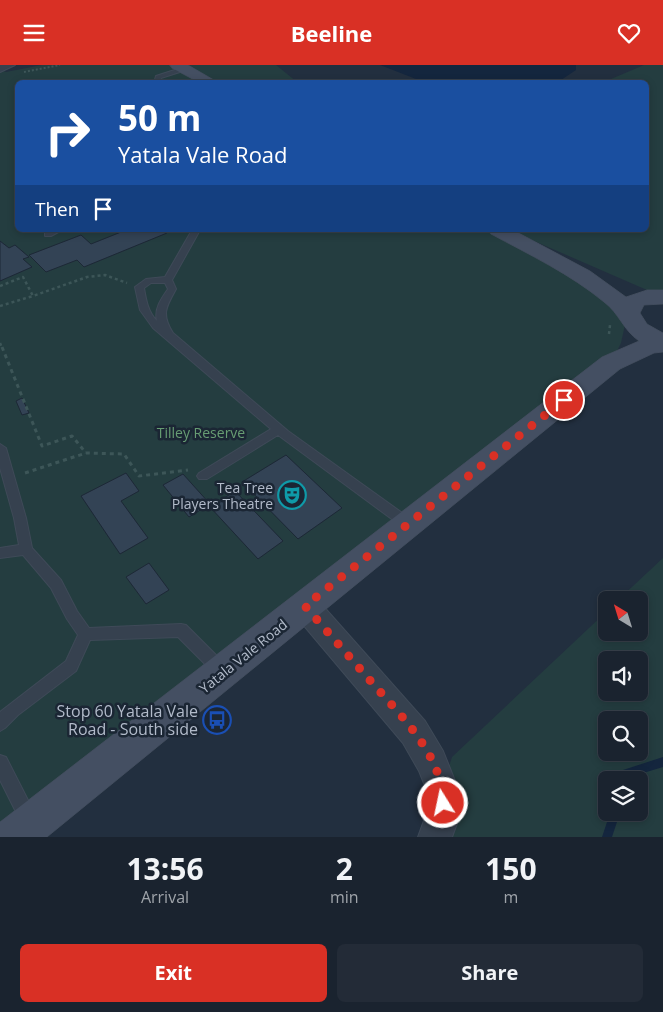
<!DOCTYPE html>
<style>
:root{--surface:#1a232f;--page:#232b37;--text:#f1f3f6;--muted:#9fa4aa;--line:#38404b;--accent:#d93025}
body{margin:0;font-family:"Open Sans",sans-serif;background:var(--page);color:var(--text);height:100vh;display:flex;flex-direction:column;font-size:19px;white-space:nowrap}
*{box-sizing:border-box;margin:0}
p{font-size:16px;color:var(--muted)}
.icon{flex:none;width:28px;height:28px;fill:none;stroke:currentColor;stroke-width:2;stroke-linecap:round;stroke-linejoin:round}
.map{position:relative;height:772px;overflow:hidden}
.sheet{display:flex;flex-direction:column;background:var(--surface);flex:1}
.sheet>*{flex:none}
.top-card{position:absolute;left:15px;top:15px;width:634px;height:152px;border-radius:8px;box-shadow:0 2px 8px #0003,0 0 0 1px var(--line);background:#1a4fa0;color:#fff;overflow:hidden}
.needle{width:32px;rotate:322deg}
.buttons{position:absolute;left:598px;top:526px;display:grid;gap:10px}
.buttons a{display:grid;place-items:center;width:50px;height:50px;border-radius:8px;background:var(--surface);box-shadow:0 2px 8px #0003,0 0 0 1px var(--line);font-size:25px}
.pin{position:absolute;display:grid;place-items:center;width:42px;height:42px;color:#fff;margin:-21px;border:2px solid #fff;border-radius:50%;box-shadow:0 1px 5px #0007}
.me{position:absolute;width:55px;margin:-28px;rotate:350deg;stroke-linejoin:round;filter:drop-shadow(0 0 4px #0008)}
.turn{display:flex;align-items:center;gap:18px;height:105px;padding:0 20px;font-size:22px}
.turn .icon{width:65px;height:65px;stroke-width:2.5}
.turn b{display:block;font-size:35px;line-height:42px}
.then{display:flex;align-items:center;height:48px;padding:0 20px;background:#0003;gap:10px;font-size:19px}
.eta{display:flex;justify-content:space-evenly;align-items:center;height:85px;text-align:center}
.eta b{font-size:30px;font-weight:700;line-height:35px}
.button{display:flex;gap:10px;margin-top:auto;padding:10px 20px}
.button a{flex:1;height:58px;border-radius:8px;background:var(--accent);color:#fff;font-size:20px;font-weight:700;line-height:58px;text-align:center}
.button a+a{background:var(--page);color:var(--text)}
header{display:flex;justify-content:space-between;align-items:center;height:65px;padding:0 20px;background:var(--accent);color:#fff;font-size:22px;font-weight:700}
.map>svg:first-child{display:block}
.green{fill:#243d40;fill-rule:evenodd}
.water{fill:#14263e}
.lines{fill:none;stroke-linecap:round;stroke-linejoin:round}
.stream{fill:#14263e;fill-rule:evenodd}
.building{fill:#334355;stroke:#1d2836}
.lane-casing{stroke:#3f4a58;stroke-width:2}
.street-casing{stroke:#3f4a58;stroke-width:2}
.secondary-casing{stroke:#3f4a58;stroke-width:1}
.path-far2{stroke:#3d5658;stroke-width:2;stroke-dasharray:2 2;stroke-linecap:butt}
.path-far1{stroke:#3d5658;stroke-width:2.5;stroke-dasharray:3 3;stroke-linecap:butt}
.path{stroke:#3d5658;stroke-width:3;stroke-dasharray:4 4;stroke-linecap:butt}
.lane{fill:#36414f;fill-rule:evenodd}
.street{fill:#36414f;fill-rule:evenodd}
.secondary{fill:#444f62;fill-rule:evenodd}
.route{stroke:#d93025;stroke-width:9;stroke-dasharray:0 16.2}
.labels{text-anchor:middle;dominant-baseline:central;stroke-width:5;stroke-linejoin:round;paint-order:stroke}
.park-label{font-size:14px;fill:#679d73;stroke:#1b2634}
.poi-label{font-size:14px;fill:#b2bbca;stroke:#1b2634;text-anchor:end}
.street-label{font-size:14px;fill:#b2bbca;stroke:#1b2634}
.near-poi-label{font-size:16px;fill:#b2bbca;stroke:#1b2634;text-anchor:end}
</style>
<header><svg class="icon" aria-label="menu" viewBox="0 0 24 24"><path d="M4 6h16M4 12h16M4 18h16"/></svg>Beeline<svg class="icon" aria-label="heart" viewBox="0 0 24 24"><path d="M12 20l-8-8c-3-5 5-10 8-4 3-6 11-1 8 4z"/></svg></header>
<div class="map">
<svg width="663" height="772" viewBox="0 0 663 772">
<rect width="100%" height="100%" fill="#222f3f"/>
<path class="green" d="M42,0H276L297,17L18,18V165H497L628,246L621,278L611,298L0,772V4L6,7Z
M644,0H663V232L509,165H646V18L604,17Z
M663,493V772H427L452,692L606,547V568H639V535H618ZM606,595H639V628H606ZM606,655H639V688H606ZM606,715H639V748H606Z"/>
<path class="water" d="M380,0H576V5L558,17L451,18L416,14Z"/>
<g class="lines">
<path class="stream" d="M663,692V702L630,712L629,715H619L623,705Z
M610,748H620L612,772H602Z"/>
</g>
<path class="building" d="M126,165H164L167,168L84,202L77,195L46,207L29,190L81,170L91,179Z
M0,176L9,183L15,180L29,192L23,194L32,202L0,216Z
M22,333L29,348L22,350L16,336Z
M286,390L342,443L298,474L242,417Z
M126,408L139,426L121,436L148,473L120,489L81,431Z
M183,409L210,439L189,452L163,420Z
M235,426L283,476L258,494L210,442Z
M149,498L169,525L146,539L126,512Z"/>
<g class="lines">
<defs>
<path id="lane" d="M184,2L186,5L161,13L160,18H154L156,11Z
M51,165H62L51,171H45V167Z
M192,165H200L172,215L176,224C166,242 161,249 173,268L288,366L412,455L414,459L412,463L408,464L404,463L278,370L207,414H199L197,411L199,408L271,364L153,263L140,245L135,222L146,214L165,212ZM151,218H165L168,224C161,234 154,244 157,256C148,247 146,235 144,223Z
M0,379L6,383L26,453L32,483L61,515L77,546L89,563L181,559L186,560L226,600L228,605L226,610L221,612L216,610L178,572L90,575L76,606L18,650L5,663L0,666V647L66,596L78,570L67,554L51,523L23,490L0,493V483L19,480L14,453L0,403Z
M0,690L6,692L34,747L36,753L34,759L28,761L22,759L0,715Z"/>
<path id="street" d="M0,0H15L0,7Z
M305,529L315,532L425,656L443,686L459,726L460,750L452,772H418L426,750L427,726L419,706L403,678L295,550L291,541L295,532Z"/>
<path id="secondary" d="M170,0H188L219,18H200L172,3Z
M488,165H513L590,206L626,232L647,225H663V239L644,240L640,248L647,259L663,268V287L654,288L620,304L47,772H0V757L602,292L639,276C623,265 619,248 604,237C570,209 530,190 491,169Z"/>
</defs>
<use href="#lane" class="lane-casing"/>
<use href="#street" class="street-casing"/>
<use href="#secondary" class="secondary-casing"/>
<path class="path-far2" d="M24,7L60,0"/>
<path class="path-far1" d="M0,221L23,212L33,231L87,212L105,210L127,218
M0,241L33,231
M609,269L610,260
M0,278L2,283"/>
<path class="path" d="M2,282L42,381L72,371L86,388
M25,408L86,388L124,389L139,411L188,405"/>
<use href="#lane" class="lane"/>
<use href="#street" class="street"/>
<use href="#secondary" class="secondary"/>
</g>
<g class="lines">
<path class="route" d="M443,738C443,689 398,648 368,613C347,589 326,565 305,541L564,335"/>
</g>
<defs>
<symbol id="theatre-ring" viewBox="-11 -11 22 22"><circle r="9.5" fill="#1b2634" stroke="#0f9aa8" stroke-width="1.5"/><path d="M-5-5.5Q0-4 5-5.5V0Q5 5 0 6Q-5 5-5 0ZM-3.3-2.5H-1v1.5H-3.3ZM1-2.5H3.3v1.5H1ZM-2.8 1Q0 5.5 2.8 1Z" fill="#0f9aa8"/></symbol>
<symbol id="bus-ring" viewBox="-11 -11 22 22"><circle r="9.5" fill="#1b2634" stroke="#1a4fb4" stroke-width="1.5"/><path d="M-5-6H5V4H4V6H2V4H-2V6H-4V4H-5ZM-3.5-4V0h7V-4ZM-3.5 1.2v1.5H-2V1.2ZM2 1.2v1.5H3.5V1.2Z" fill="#1a4fb4"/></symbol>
</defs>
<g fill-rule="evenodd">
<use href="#theatre-ring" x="276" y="414" width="32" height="32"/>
<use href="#bus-ring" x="201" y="639" width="32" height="32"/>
</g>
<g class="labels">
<g class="park-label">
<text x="201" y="367">Tilley Reserve</text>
</g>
<g class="poi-label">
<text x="273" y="422">Tea Tree<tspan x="273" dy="16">Players Theatre</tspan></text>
</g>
<g class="street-label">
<text transform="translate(243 591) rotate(-39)">Yatala Vale Road</text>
</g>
<g class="near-poi-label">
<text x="198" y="646">Stop 60 Yatala Vale<tspan x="198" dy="18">Road - South side</tspan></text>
</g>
</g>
</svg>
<div class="buttons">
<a><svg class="needle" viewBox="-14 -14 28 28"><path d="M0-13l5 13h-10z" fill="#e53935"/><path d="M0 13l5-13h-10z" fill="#9fa4aa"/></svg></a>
<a><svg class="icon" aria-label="sound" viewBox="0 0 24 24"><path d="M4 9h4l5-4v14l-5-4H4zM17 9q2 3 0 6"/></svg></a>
<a><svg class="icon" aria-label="search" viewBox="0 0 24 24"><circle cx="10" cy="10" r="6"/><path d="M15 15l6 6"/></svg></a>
<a><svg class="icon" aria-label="layers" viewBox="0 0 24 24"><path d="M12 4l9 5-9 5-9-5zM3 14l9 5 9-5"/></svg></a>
</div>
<div class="pin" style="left:564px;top:335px;background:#d93025"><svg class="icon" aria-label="arrive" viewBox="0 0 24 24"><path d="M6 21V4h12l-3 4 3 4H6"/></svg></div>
<svg class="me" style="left:443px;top:738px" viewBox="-20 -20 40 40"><circle r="17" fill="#d93025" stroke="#fff" stroke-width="3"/><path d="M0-11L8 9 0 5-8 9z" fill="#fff"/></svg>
<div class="top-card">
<div class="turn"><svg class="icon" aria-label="right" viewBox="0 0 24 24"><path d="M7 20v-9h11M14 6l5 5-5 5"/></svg><div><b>50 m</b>Yatala Vale Road</div></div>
<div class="then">Then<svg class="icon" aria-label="arrive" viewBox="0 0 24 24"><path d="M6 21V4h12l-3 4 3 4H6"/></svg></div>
</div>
</div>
<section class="sheet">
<div class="eta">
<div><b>13:56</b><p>Arrival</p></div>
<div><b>2</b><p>min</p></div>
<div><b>150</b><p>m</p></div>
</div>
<div class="button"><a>Exit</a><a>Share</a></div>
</section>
